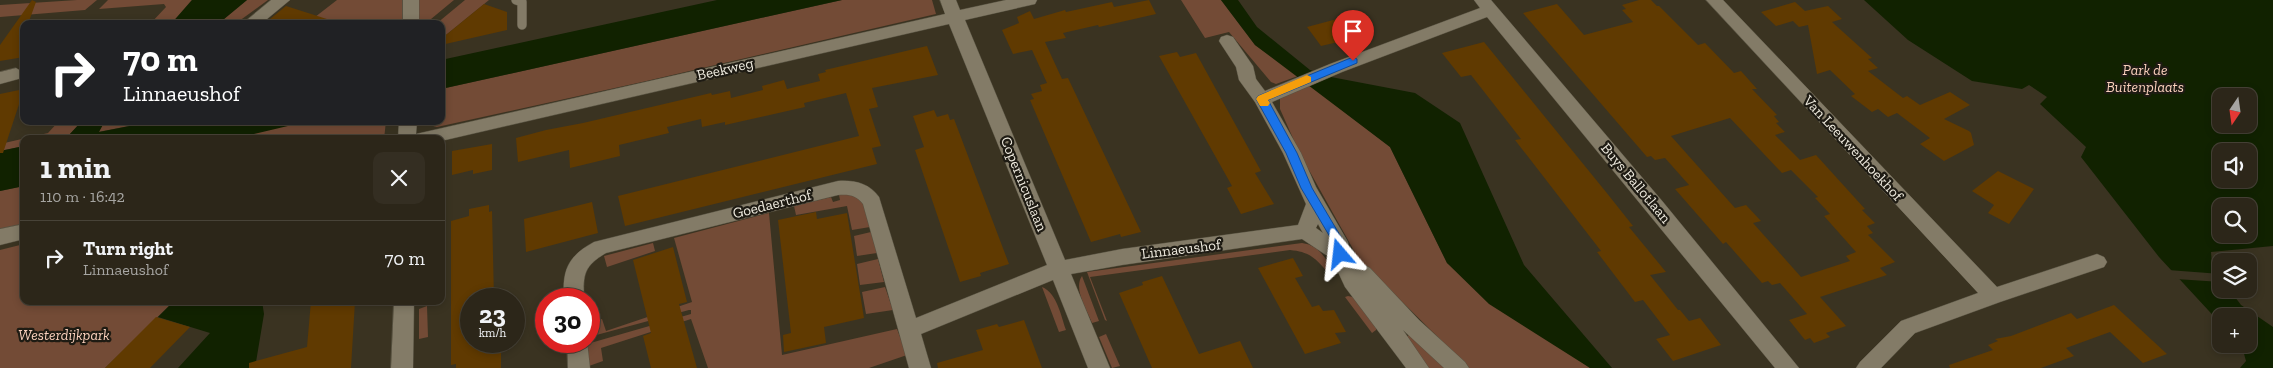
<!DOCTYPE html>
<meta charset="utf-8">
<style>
:root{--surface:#2c2619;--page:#342e22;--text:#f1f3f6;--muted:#a6a5a2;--line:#484338}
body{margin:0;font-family:"Zilla Slab",serif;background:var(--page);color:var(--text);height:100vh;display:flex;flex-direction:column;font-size:19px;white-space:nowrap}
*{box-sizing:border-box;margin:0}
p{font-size:16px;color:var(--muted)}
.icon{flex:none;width:28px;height:28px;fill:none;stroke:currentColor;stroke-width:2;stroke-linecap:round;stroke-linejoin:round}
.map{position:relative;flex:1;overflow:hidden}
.panel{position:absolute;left:20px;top:135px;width:425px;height:170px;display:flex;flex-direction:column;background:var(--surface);border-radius:10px;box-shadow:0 2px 8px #0003,0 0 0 1px var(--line)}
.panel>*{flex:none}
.hud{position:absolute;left:20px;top:20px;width:425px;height:105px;border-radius:10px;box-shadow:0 2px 8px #0003,0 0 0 1px var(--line);background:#202124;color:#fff;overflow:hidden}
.needle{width:32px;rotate:193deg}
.tools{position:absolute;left:2212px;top:88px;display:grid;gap:10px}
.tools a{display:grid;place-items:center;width:45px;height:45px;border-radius:10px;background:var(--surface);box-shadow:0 2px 8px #0003,0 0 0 1px var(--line);font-size:25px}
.speed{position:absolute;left:460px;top:288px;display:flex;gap:10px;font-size:25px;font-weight:700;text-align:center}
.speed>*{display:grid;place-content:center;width:65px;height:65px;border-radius:50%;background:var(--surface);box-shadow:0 2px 8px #0003,0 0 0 1px var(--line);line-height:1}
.speed small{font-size:12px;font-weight:400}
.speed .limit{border:8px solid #d22;background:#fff;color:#111}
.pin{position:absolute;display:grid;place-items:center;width:42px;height:42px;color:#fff;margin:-51px -21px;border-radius:50% 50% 50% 0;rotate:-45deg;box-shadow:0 0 5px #0007}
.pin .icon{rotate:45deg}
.me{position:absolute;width:55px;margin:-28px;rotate:343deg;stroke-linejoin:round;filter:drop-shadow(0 0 4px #0008)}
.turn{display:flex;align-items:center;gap:18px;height:105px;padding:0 20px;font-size:22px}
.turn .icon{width:65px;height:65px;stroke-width:2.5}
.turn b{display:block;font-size:35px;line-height:42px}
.round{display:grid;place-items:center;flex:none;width:52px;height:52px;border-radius:10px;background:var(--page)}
.overview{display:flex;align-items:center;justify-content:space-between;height:85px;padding:0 20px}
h1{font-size:30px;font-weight:700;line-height:38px}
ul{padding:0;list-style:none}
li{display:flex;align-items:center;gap:15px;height:75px;padding:0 20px;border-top:1px solid var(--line)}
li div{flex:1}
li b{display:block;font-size:19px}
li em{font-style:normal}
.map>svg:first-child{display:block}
.green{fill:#734b36}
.water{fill:#120;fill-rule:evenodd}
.pier{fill:#3a3321}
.building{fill:#603a01;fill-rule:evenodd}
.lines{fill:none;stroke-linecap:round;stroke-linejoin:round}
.lane-casing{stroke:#565140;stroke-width:10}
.street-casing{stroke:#565140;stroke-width:1}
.lane{stroke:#837b67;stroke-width:9}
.street{fill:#837b67;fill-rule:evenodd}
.route{fill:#1a73e8;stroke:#114b97}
.slow{fill:#f59e0b}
.labels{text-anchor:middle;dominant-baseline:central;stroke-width:4.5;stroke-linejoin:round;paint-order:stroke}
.street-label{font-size:15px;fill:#eeeade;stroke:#1e1b13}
.park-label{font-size:15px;font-style:italic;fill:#f9d0bc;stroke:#1e1b13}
</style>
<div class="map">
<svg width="2273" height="368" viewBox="0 0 2273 368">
<rect width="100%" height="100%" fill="#3a3321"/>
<path class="green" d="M77,0H97L85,10L0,17V5Z
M108,0H192L171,24H150L166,7L164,4L99,9Z
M247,0H268L235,24H218Z
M337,0H454L425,24H306Z
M465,0H489L441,39V24H436Z
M842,0H932L936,14L642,82L437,127L433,126V121H441V89Z
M1181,0H1221L1255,45L1298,76L1276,84L1271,82L1229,32L1205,38Z
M1308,84L1390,147L1447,263L1590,368H1469L1358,258L1300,154L1280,109V98Z
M59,121H82L69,135L53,139H24V146L0,151V144L48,133Z
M105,121H155L98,132Z
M180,121H386L384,139H159Z
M24,186V224L0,229V191Z
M852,192L861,196L870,227L852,230L847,206L796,215L794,206L831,197L833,202L840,200L839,195Z
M769,213L782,355L897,329L907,355L869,368H708L691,319L601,348L603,361L589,366L587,344L691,314V310H689L589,337V322L602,319L606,331L692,302L674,238Z
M871,232L877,253L857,256L854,236Z
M653,243L655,251L607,267L604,256Z
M1302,243C1318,245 1324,256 1332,269L1330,275C1316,259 1311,252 1290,250L1090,277L1107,321L1105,320L1087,272Z
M24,244V301H174L105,368H0V250Z
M878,259L884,282L860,285L857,264Z
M1082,276L1099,321L1092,323C1087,310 1073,289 1082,276Z
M885,287L893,310L866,314L862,292Z
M1042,287C1057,293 1061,316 1066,330L1059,332Z
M1348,296L1353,297L1376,328V330L1372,333L1345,297Z
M427,306L428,337L419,339V309Z
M1106,334L1120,366L1112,368L1099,337Z
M1410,334L1447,368H1424L1406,337Z"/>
<path class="water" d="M192,0H247L218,24H171Z
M717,0H842L441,89V60Z
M1221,0H1238L1257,27L1310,70L1331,77L1415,93L1460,123L1524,265L1612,368H1590L1489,304L1447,263L1390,147L1255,45Z
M1864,0H2273V246L2211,252L2212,266L2221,279V289H2229L2241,305L2273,327V368H2240L2246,361L2243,350L2238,344H2249V316H2221V324L2159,257L2081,157L2086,147L2040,104L2047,97L2029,85L2022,89L1972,81L1908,40ZM2221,96H2249V124H2221ZM2221,151H2249V179H2221ZM2221,206H2249V234H2221Z
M82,121H105L99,132L155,121H309L233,139H53L69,135Z
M24,146V186L0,191V151Z
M174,301H262L264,314L255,368H178L210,333L158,317Z"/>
<path class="pier" d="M2168,270L2221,274V282L2176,279Z"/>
<path class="building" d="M32,0L36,2L28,24H24V57L0,61V45Z
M1149,0L1156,14L1099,27L1098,25L1063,33L1066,38L1045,42L1062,79L1068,78L1141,232L1121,237L1120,234L1091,242L1030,100L1034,99L1031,94L1042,91L1040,85L1047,83L1032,50L1013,54L1002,30L1019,23L1017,17L1030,11L1034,19L1065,10L1066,12L1112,2L1114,7Z
M1639,0H1651L1657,6H1659L1698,45L1705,43L1734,73L1741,71L1757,89H1752L1777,115L1774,116L1779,122L1776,123L1785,132L1775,135L1800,160L1816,155L1865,209L1862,210L1875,223L1867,226L1873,233L1868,235L1895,262L1880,268L1887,275L1820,297L1846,326L1826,333L1830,337L1814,343L1810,338L1805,340L1789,320L1807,314L1780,283L1772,285L1768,281L1762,283L1726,242L1723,244L1675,189L1689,185L1665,158L1655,160L1651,156L1647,157L1523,13L1557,4L1584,35L1633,22L1622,10L1626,9L1622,5ZM1730,118L1782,173L1791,170L1818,197L1815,198L1830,214L1824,216L1856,252L1846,256L1850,261L1801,277L1753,223L1761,221L1746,205L1735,208L1671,136Z
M1795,2L1805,11L1828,6L1842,19L1832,22L1872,58L1868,59L1878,68L1868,71L1903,98L1907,96L1920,105L1950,92L1970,105L1944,119L1969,131L1971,133L1974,145L1944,161L1920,144L1930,138L1897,113L1888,117L1878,109L1872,112L1851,96L1855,94L1830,70L1817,74L1808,25L1799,27L1793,21L1776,26L1761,12Z
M484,4L507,12V30L441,45V39Z
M286,6L330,20L329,24H264Z
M1352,15L1364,31L1348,35L1351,39L1321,46L1307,27Z
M1484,42L1606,192L1633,226L1629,227L1666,272L1650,275L1678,310H1680L1689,321L1700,318L1721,345L1673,361L1656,339L1670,335L1643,300L1635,302L1597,252L1601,251L1515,140L1521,139L1471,75L1461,77L1442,53Z
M927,46L938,75L872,88L878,107L869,109L881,146L872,148L877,164L625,226L618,196L859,136L846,93L804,103L805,107L725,125V122L702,127L701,119L667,127L669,133L619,145L620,156L570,168L569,150L518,162L516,138L546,130L583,123L711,93L712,95L730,91L731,98L763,90L762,86L784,80L787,89L820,81L818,74L826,72L825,70Z
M1177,52L1180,57L1196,53L1261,171L1255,173L1274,204L1241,214L1227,188L1232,186L1159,56Z
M24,89L3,153H0V94Z
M934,110L937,117L948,114L950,120L954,119L1009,264L980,273L981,276L960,282L915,150L924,147L913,116Z
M492,144V170L473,174V170L452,175V151Z
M1998,171L2034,189L2009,224L1988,213L1994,205L1972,191Z
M592,202L598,233L526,252L524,219Z
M489,205V212L492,211L494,299H471V341H501V368H456V364L451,365V221L469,216V209Z
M816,212L817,219L847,213L864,318L824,327L826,343L784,352L783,335L791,333L778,220Z
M673,247L687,302L679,304L697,368H651L643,336L651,333L633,260Z
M1293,258L1303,276L1295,278L1312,307L1319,305L1323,311L1334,310L1346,332L1335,333L1341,343L1305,354L1258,268Z
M1162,276L1199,354L1240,341L1253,368H1152L1119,293L1143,285L1142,282Z
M311,301H355L351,368H249V363L307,347Z
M2114,305L2167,354L2143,363L2110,332L2066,348L2074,356L2041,368H1950L1949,365L1993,350L1988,345L1998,341L1995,339L2011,336L2071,313L2077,319Z
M156,317L190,327L150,368H105Z
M1024,320L1042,368H938L937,363L983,350L976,330L997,324L999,327Z"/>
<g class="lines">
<defs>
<path id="lane" d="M516,0L522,2V25"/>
<path id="street" d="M271,0H290L261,24H242Z
M403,0H419V24H403Z
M940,0H956L960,10L1006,0H1037L1035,4L965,20L1065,260L1122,249L1298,225L1306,204L1283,153L1255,102L1239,80L1236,67L1219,41L1221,37L1227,35L1233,37L1253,66L1256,79L1265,91L1330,64L1480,8L1474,0H1491L1663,202L1799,368H1775L1487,17L1342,72L1272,102L1301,153L1316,187L1348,242L1351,257L1370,268L1419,320L1465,362L1469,368H1444L1403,330L1429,368H1406L1345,287L1332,259L1302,239L1122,265L1071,274L1110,368H1088L1053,280L921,334L931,368H909L863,204C856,195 849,194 838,195L606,253C584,266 583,274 584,299H564C562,270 568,256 594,242L838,181C854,180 869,183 879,197L916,318L1047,265L949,24L441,141V139H398L399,121H417L416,134L945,14ZM1318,224L1323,233L1316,228Z
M1706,0H1723L1997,287L2097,254L2104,257L2107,262L2104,267L2000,302L1915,333L1881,368H1856L1860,362L1901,321L1978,293Z
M16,68L24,73L22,78L0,84V72Z
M24,224V239L0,245V229Z
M394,301H414L413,368H391Z
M567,341H587L590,368H568Z"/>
</defs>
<use href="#lane" class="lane-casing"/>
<use href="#street" class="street-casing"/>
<use href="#lane" class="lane"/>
<use href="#street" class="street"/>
</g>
<path class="route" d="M1353,57L1357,59V63L1268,100L1297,153L1312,188L1344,242L1346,254L1340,259L1334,254L1333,242L1301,188L1286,153L1256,99L1258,96Z"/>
<path class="slow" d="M1307,75L1311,77V82L1268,100L1270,103L1268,106H1260L1256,99L1258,96Z"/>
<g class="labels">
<g class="street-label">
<text transform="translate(725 69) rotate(-13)">Beekweg</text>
<text transform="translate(1853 148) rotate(47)">Van Leeuwenhoekhof</text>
<text transform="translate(1636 183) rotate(50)">Buys Ballotlaan</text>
<text transform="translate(1024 184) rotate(68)">Copernicuslaan</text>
<text transform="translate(772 204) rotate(-14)">Goedaerthof</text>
<text transform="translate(1181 249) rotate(-7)">Linnaeushof</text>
</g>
<g class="park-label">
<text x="2145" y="70">Park de<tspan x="2145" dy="17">Buitenplaats</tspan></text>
<text x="64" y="335">Westerdijkpark</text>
</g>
</g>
</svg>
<div class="tools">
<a><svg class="needle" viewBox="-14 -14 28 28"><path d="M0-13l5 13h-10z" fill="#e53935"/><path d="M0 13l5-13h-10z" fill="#a6a5a2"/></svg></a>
<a><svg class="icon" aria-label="sound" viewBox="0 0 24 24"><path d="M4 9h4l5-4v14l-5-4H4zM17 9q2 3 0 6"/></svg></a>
<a><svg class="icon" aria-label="search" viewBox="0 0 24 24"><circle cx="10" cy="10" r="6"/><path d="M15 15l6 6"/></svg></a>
<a><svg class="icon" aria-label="layers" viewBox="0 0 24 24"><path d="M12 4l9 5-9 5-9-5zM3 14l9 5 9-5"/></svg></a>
<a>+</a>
</div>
<div class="speed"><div>23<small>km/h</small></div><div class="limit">30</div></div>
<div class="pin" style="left:1353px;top:61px;background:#d93025"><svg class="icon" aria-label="arrive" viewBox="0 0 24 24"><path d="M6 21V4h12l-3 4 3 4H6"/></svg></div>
<svg class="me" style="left:1340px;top:254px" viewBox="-20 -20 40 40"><path d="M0-17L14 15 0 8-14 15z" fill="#1a73e8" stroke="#fff" stroke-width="4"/></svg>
<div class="hud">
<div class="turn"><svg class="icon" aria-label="right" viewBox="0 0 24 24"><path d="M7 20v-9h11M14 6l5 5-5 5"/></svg><div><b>70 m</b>Linnaeushof</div></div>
</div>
<section class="panel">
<div class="overview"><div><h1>1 min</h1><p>110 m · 16:42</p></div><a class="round"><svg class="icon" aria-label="close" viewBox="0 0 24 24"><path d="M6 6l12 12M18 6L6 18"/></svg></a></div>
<ul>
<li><svg class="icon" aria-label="right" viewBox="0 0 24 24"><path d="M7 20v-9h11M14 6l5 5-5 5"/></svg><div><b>Turn right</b><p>Linnaeushof</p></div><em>70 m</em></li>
</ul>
</section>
</div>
